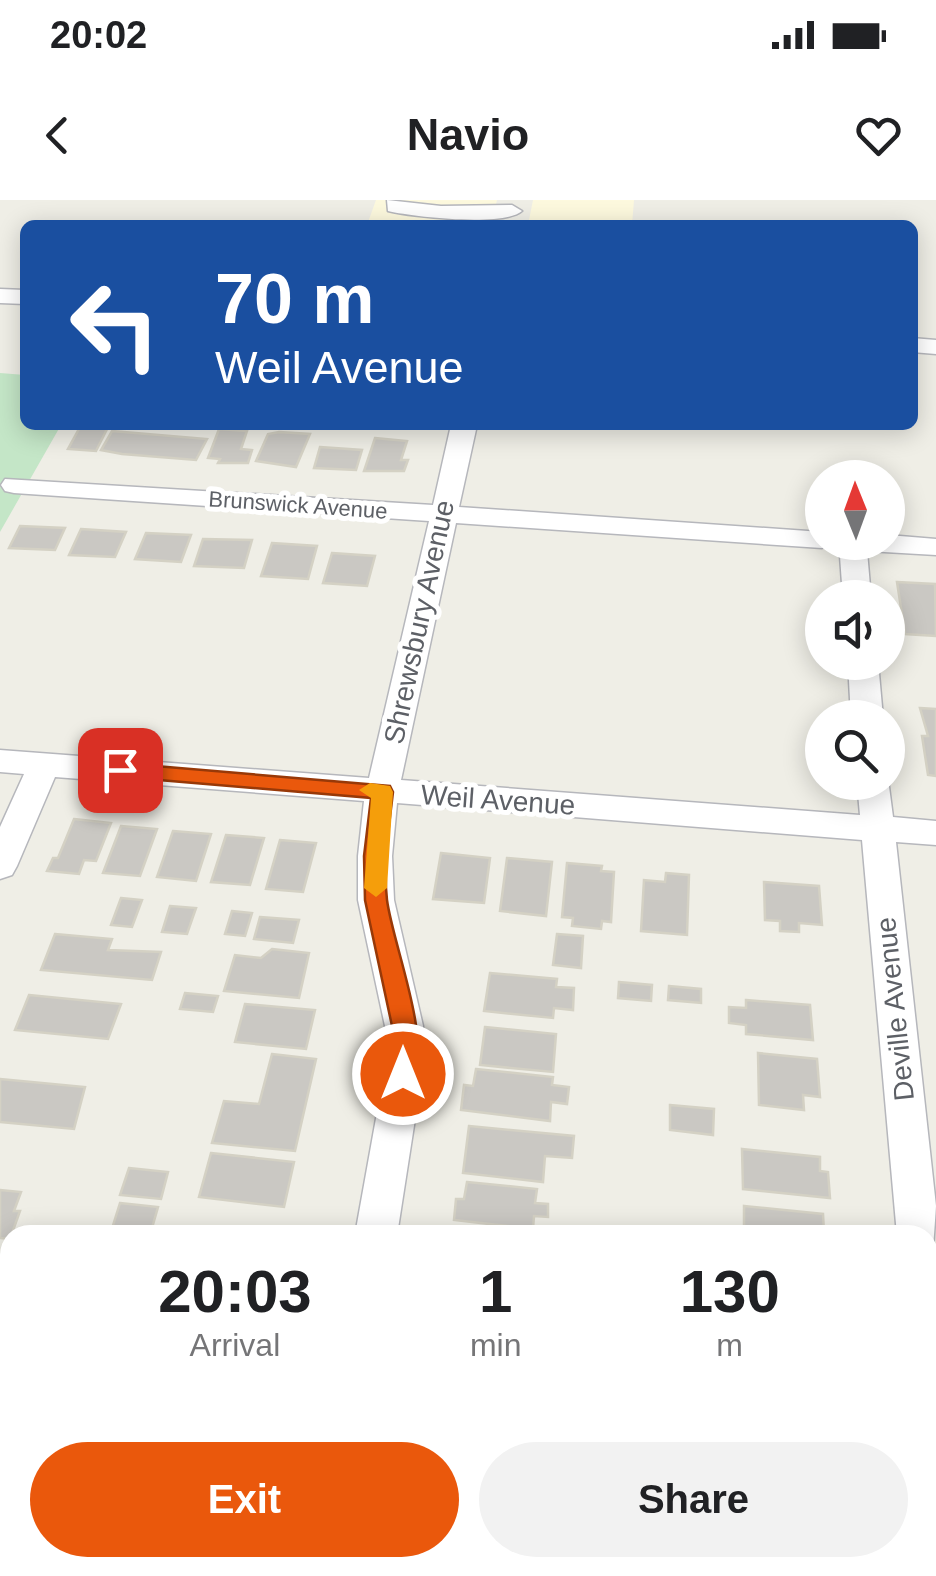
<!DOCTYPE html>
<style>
:root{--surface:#fff;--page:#f2f2f2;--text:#202124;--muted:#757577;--accent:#ea580c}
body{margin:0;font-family:Arial,sans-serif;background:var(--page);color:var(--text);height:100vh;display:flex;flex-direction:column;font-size:38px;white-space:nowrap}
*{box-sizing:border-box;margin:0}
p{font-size:32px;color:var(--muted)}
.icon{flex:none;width:55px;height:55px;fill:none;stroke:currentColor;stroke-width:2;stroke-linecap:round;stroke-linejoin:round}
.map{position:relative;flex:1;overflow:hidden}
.sheet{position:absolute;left:0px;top:1025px;width:938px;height:352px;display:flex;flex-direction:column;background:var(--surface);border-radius:30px 30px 0 0;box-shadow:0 5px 25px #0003}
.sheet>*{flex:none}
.top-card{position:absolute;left:20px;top:20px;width:898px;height:210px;border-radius:15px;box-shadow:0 5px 25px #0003;background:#1a4fa0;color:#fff;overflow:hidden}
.needle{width:65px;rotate:359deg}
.controls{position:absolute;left:805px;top:260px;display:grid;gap:20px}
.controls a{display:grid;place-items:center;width:100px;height:100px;border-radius:50%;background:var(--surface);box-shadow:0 5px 25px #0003;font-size:50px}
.pin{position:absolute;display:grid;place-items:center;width:85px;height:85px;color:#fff;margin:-42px;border-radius:20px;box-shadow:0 5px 15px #0006}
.me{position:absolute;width:110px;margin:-55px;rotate:0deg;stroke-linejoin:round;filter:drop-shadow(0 0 8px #0008)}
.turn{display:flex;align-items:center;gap:35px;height:210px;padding:0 30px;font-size:45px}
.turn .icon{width:130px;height:130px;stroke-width:2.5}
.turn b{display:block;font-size:70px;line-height:85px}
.eta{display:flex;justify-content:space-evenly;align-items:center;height:170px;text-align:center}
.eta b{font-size:60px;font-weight:600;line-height:70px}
.primary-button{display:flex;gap:20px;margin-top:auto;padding:20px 30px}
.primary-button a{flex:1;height:115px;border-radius:60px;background:var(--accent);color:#fff;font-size:40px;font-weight:600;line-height:115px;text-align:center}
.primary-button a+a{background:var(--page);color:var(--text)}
.status{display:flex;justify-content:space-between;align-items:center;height:70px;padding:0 50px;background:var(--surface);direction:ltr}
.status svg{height:28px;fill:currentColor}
header{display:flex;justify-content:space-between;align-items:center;height:130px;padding:0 30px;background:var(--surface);font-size:45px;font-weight:600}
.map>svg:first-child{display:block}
.commercial{fill:#fdf9de}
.green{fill:#c4e6c7}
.building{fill:#cac8c3;stroke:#d4d1c4;stroke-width:2.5}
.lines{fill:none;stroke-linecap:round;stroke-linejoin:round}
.minor-casing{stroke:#b6b7bc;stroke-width:3}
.minor{fill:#fff;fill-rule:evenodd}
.route{fill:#ea580c;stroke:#983908;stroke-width:2.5}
.slow{fill:#f59e0b}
.labels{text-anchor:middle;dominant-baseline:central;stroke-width:10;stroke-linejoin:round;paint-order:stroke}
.far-street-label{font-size:22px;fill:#5d6066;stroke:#fff}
.street-label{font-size:28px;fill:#5d6066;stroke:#fff}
</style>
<div class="status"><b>20:02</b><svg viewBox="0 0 49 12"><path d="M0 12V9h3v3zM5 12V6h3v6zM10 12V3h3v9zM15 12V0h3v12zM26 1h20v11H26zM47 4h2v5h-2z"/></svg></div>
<header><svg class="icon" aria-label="back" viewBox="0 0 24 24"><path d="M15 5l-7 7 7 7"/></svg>Navio<svg class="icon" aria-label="heart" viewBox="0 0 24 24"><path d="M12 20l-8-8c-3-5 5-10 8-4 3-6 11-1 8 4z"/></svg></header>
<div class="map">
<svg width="936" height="1376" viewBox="0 0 936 1376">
<rect width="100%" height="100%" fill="#efeee6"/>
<path class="commercial" d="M376,0H497L491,25H367Z
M533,0H634L632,25H528Z"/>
<path class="green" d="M0,173L25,175V225H61L0,332Z"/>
<path class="building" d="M80,227L107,229L96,251L68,249Z
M219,229L247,231L241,249L252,250L248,263H218L220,259L208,258Z
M112,231L207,239L196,260L122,254L101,250Z
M279,232L310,234L296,267L256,261L268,234Z
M375,238L407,241L401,260H408L404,271H364Z
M320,247L362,250L356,270L314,268Z
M20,326L65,328L55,350L9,348Z
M81,329L126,332L115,357L69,355Z
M146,333L191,335L181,362L135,359Z
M203,339L252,340L244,368L194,366Z
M272,343L317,346L308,379L261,376Z
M332,353L375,356L367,386L323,383Z
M897,382L935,384L936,436L905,434Z
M920,508L936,509V576L928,575L922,536H928Z
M74,619L111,623L96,661L84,660L79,674L47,671L53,658H58Z
M121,626L157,629L140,676L103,673Z
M173,631L211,634L196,681L157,677Z
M226,635L264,638L250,685L211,682Z
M280,640L316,643L303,692L266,689Z
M441,653L490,658L484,703L433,699Z
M507,658L552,662L546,716L500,711Z
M567,663L602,666L601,671L614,672L611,722L602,721L601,729L572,726L573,718L562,717Z
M666,673L689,675L687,735L641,731L644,680L665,682Z
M764,682L819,686L822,725L799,723V732L780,731V721L765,720Z
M121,698L142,700L132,727L111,725Z
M170,706L196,708L187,734L162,732Z
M232,711L252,713L245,736L225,734Z
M260,717L299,720L293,743L254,739Z
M55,734L112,739L108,750L161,752L152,780L41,770Z
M557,734L583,736L581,768L553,765Z
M272,749L309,753L299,798L224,791L235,755L261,758Z
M490,773L557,779L556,787L574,788L573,810L554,808L553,818L484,811Z
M619,782L652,785L651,801L618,798Z
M669,786L701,789V803L668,800Z
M185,793L218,796L213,812L180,809Z
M29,795L121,804L108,839L15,830Z
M746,800L810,805L813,840L746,834V825L729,823V807L746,808Z
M245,804L315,810L306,849L235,842Z
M485,827L556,834L553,872L480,865Z
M758,853L817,859L820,897L803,895L804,910L759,905Z
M272,854L316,859L295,951L212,943L224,901L259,904Z
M476,869L553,877L552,885L569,887L567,904L551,902L550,921L461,910L464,885L473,886Z
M0,879L85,887L74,929L0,922Z
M670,905L714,909L713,935L670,930Z
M469,926L574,936L572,958L545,956L543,982L463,973Z
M742,949L820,957V971L828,972L830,998L743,989Z
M211,953L294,962L284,1007L199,997Z
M129,968L168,972L161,999L120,995Z
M467,982L537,989L535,1003L548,1004V1017L534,1016L533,1029L454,1020L456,999H464Z
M0,990L21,992L14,1011H20L10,1039L0,1038Z
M120,1003L158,1007L150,1035H110Z
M744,1006L823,1014L824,1032L830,1035H744Z
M591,1027L637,1031V1035H591Z
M19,1368H66L64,1376H17Z
M650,1368H705V1376H649Z
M720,1368H852L853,1376H740L719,1373Z"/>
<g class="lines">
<defs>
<path id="minor" d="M387,0L441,6L512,5L522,11C504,27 413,17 388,11Z
M0,89L25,90V104L0,103Z
M912,138L936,140V154L912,152Z
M451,225H477L459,307L822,332V342H834L822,348L456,323L401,580L860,615L857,582H888V579L893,617L936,621V645L896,642L936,1006L933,1049L928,1051V1035H897L862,640L397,603L392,656L394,700L423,826L422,874L397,1035H355L384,874L385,826L358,700V656L364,601L55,577L17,666L12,675L0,679V627L24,574L0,572V550L369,578L429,321L14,293L5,291L1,285L5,279L433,305Z
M888,335L936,339V355L867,351L871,398H843L839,342H888Z
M848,462H878L883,518H851Z
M928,1108L936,1111V1236L928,1233Z
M294,1368H344L342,1376H292Z"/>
</defs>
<use href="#minor" class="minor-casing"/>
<use href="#minor" class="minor"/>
</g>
<path class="route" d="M120,563L390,586L393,592C389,627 383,664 387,700C393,746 433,840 412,882L403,885L394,882L391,874L392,826L365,700L364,656L371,598L112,576L109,570L112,565Z"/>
<path class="slow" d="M370,583L390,586L393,592L387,688L376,697L364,688L371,598L359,590Z"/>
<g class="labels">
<g class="far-street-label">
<text transform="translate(298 305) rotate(4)">Brunswick Avenue</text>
</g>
<g class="street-label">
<text transform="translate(419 422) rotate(-78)">Shrewsbury Avenue</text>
<text transform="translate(498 600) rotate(4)">Weil Avenue</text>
<text transform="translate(895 809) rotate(-96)">Deville Avenue</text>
</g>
</g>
</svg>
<div class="controls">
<a><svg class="needle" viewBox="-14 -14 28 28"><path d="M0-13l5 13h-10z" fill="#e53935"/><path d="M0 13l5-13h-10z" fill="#757577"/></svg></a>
<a><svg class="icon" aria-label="sound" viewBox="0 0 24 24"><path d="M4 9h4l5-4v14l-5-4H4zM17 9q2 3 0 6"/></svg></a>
<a><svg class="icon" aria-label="search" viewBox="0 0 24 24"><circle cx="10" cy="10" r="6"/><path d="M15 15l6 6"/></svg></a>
</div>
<div class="pin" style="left:120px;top:570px;background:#d93025"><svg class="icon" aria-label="arrive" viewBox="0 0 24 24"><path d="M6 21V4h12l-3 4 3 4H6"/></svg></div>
<svg class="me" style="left:403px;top:874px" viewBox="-20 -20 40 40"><circle r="17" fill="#ea580c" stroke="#fff" stroke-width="3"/><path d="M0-11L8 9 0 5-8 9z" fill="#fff"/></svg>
<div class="top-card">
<div class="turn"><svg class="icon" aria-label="left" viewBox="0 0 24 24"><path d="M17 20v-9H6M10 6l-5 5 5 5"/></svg><div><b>70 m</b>Weil Avenue</div></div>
</div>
<section class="sheet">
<div class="eta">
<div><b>20:03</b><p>Arrival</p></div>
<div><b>1</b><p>min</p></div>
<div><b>130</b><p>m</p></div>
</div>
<div class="primary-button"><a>Exit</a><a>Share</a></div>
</section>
</div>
